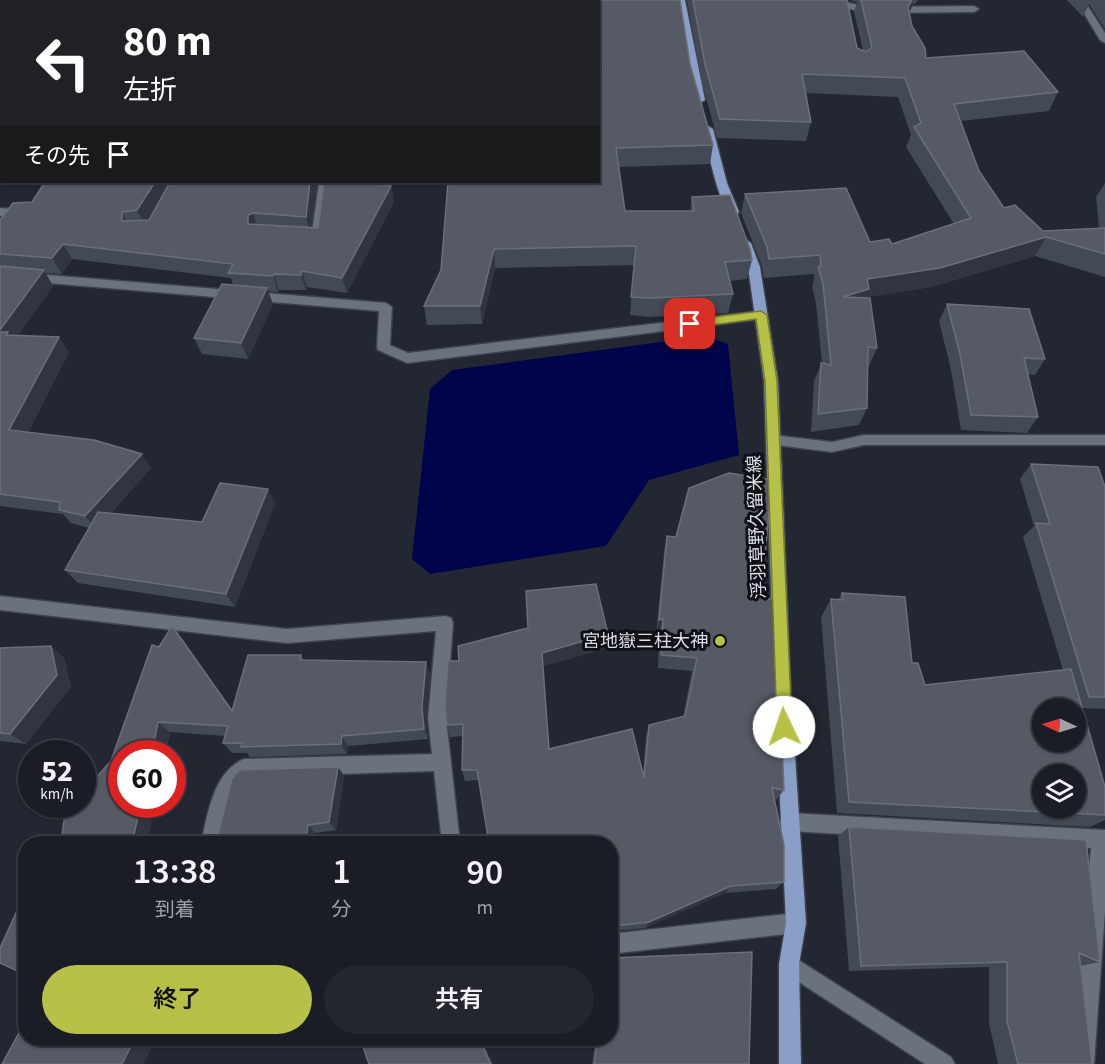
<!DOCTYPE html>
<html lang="ja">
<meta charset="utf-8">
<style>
:root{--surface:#1a1d26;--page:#23262e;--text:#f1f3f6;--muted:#9fa2a7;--line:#383b43;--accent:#b8c147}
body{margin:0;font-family:"Source Sans 3","Noto Sans JP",sans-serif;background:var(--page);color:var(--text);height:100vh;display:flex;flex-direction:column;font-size:22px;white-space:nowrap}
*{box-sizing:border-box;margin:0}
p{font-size:20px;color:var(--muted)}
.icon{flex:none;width:33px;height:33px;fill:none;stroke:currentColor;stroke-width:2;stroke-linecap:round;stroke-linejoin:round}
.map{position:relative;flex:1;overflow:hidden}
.sheet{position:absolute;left:18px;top:836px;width:600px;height:210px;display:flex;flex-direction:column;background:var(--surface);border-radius:24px;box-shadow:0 2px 4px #0004,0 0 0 2px var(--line)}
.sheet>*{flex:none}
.hud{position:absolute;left:0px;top:0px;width:600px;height:183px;box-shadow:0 2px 4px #0004,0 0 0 2px var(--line);background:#202124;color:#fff;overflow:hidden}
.needle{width:39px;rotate:274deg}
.controls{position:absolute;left:1032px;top:698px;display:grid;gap:12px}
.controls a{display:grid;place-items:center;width:54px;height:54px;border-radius:50%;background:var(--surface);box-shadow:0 2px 4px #0004,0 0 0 2px var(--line);font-size:30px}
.speed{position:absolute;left:18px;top:740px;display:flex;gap:12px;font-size:30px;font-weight:700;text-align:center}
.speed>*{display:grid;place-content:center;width:78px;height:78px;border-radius:50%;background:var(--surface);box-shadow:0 2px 4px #0004,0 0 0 2px var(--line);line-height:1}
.speed small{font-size:15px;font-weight:400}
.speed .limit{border:9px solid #d22;background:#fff;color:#111}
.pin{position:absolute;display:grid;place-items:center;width:51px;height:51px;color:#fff;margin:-26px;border-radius:12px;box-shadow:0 3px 9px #0006}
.me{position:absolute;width:66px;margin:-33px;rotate:357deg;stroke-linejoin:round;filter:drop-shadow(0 0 4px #0008)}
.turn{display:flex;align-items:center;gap:21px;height:126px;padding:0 24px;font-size:27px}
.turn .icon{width:78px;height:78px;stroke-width:2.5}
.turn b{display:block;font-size:42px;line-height:51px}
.then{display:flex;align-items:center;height:57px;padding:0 24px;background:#0003;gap:12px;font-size:22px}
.eta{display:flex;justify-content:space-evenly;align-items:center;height:102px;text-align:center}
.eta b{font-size:36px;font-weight:600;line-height:42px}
.cta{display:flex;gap:12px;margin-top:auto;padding:12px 24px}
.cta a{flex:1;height:69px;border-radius:36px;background:var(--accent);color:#111;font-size:24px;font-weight:600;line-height:69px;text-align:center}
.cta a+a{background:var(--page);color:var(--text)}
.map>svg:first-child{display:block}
.water{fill:#00044b}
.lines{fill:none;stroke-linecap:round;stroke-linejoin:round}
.minor-casing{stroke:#3d424a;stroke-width:3}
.major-casing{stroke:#3d424a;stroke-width:3}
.minor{fill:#6b717e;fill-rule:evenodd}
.major{fill:#899fc8;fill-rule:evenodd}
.wall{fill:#444a55}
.shaded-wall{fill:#303540}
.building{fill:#555a65;stroke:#6a6f79;stroke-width:1.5;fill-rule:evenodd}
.route{fill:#b8c147;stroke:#787d2e;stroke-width:1.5}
.poi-dot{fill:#b8c147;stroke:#0e1015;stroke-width:2}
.labels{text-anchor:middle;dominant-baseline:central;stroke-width:6;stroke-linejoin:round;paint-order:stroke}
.street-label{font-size:18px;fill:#dbdfe6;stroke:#0e1015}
.poi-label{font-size:18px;fill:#dbdfe6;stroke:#0e1015;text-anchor:end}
</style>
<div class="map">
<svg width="1105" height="1064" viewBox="0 0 1105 1064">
<rect width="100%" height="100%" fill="#222732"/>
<path class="water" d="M706,336L728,344L739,455L649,480L606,546L430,574L412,559L430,389L452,370Z"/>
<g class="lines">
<defs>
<path id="minor" d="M339,0H348L338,2Z
M1076,0H1084L1105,33V43L1100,40Z
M845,2L867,7L974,6L979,9L974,12L867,13L842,7L841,5Z
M319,182H329L324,232L318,236L312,232Z
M0,208L26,210L32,214L26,218L0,216Z
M0,271L386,303L392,307L390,345L408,353L761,311L767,315L761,319L407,363L378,350L377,347L379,311L0,279Z
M773,435L832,442L864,435H1105V445H864L832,452L768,444L766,440L768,436Z
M0,596L287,629L445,616L451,618L453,623L446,718L460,843H442L434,771L248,777L231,797L219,843H201C208,814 213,772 244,759L432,754L428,718L436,631L287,643L0,610Z
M789,813L1105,830V911L1094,1064H1072L1091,848L789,831L783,828L780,822L783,816Z
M796,913L803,916L806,923L803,930L796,933L610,954V934Z
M789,954L951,1057L955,1064H925L782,971L779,964L782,957Z"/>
<path id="major" d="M677,0H685L705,100L700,103L695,100Z
M708,126L713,129L727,183L739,212L737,215L733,216C719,210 707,145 703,129Z
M745,239L751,243L760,267L778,381L790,679L806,923L799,964L801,1064H779V964L786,923L774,679L764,381L748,267L739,243Z"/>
</defs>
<use href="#minor" class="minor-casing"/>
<use href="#major" class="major-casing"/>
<use href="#minor" class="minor"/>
<use href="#major" class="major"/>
</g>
<path class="wall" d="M581,0H680L690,64L713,145L710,164L619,167L625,211H690L692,197L752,260L747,279L729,281L733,294L728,313L649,317L630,315L634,265L495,268L482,324L427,325L424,306L441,270L598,182V2H582Z
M687,0H847L857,48L863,50L854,12L857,2L850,0H918L915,4H912L909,13L912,26L926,58L1058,92L1049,111L961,121L979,171L1004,208L1043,231L1099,228L1096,197L1105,183V277L1035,256L931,287L866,297L877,348L869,366H868L867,408L859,425L811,432L814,381L822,363L816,303L812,286L814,280V274L764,278L762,266L741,213L745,194L870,242L892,244L954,224L906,147L911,135L898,97L806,93L811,122L806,141L717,138L702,82Z
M1067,0H1105V29L1089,4L1083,17Z
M0,10H2V172H0Z
M45,182H319H317L311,227L318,228L324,182H373V183L391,186L394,202L347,293L307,287L306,290H279L278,292L268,291L273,304L248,359L202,354L194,338L233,285L231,278L72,259L62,274L45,273L53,286L18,335L69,352L28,432L151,468L111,513L202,522L275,503L235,607L78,583L65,570L89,528L71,523L63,514L0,506V220L32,202Z
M947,304L1045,359L1035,375L1028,374L1038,417L1027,433L961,430L951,370L939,321Z
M1031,464L1105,487V709L1082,708L1105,787V820L1090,827L837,813L821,617L831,599L838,600L842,593L912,663L925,685L1063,670L1023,537L1034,526L1020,479Z
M667,536L761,598L784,790L776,800L775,799L784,882L776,889L725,893L645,928L613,931L614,924L479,780L465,781L462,770L463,736L450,737L447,725L459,661L608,634L607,648L543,666L549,749L643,772L646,736L649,725L683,717L692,671L658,668L659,633L656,634L664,552Z
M182,638L232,709L301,655L304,660L430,673L426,718L428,739L348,746L347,754L250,757L247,753H232L223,743L225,736L170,732L147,843H61L111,761L159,647Z
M0,648L64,658L71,687L26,744L0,741Z
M338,767L344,776L336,830L315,833L216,843Z
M849,827L1100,962L1080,966L1092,1064H998L989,1023V967L849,971L838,836Z
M596,1038H610L749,1064H592Z"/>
<path class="shaded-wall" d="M535,0H550L549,2H533Z
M912,0H914L909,15L908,7Z
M155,182H172L145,226L137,210Z
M310,182H317L310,233L306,217Z
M391,186L394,202L347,293L342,278Z
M122,212L129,227L122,221Z
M253,213L258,229L248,224V215Z
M1046,237L1035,256L931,287L866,297L862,308L843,297L867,279Z
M63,244L72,259L62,274L52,258Z
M494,249L495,268L482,324L480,306Z
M44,270L53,286L14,341L0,333V330Z
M302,271L307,287L306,290L301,275Z
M274,274L279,290L278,292L273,276Z
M267,288L273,304L248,359L241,343Z
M59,337L69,352L21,445L9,430Z
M142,454L151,468L96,529L85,516Z
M268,489L275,503L235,607L226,594Z
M663,619L659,633L656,634L659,620Z
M172,626L182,638L241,722L232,711Z
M608,634L607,648L542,666V653Z
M51,646L64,658L71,687L26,744L10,734Z
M426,662L430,673L426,718L428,739L424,729L422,707Z
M158,722L170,732L165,753H152Z
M342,736L348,746L347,754L341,744Z
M338,767L344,776L336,830L329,822Z
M141,804H155L147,843H132Z
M308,825L315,833L314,843H306Z
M731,886L725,893L645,928L649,922Z
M616,918L614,924L610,925V919Z
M135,1038H156L144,1064H122Z
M479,1038H481L493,1064H491Z"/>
<path class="building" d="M356,0H432L431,2H355Z
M489,0H535L533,2H488Z
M586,0H680L690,64L713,145L616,148L625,211H694L692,197L730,195L750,249L752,260L725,262L733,294L651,298L631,297L636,246L494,249L480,306H424L441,270L448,182H598V71H602L598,55V2H586Z
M693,0H847L857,48L866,52L872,47L861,0H912L908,7L912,26L925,48L926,58L1024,51L1058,92L954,104L979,171L1004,208L1015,205L1043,231L1105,228V254L1046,237L940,268L867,279L869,289L843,297L870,298L877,348L868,347L867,408L818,414L821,363L831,365L823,284L818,267L821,266L820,255L769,259L767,247L745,194L846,188L870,242L889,239L892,244L971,218L914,127L921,123L905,78L802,74L811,122L720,119L705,64Z
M0,10H2V156H0Z
M45,182H155L137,210L122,212V221L149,220L170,182H310L306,217L253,213L248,215V224L318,228L324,182H366L391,186L342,278L302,271L301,275L274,274L273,276L228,273L233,264L63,244L52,258L0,254V220L13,203L32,202Z
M0,266L44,270L0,330Z
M222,284L267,288L241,343L194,338Z
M947,304L1029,309L1045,359L1024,358L1038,417L971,415L960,354Z
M0,332H8L6,335L59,337L9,430L94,440L142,454L85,516L59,510L60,502L0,494Z
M1031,464L1098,467L1105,487V697H1089L1036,523L1050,524Z
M729,473L772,480L761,598L776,599L784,790L772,788L784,845V882L731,886L649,922L615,926L616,918L610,919V843H489L477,770H462L463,724L447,725L445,706L448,661H459L458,646L528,628L526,591L596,584L608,634L542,653L549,749L632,729L644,778L649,725L685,716L697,658L661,655L663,619L659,620L667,536L676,537L689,488Z
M220,483L268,489L226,594L65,570L98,512L202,522Z
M842,593L905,597L912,663H918L925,685L1071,669L1105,787V815L849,802L831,599L843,600ZM1042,708H1076V741H1042ZM1042,774H1076V807H1042Z
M172,626L232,711L248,655H301L300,660L426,662L422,707L424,729L342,736L341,744L241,747L242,743H223L228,726L158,722L152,753H122V804H141L132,843H61L65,813L72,804H82V793L111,761L152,645L159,647Z
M51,646L57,675L10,734L0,733V648Z
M338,767L329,822L308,825L306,843H216L232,779L240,770Z
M849,827L1086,840L1100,962L1079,953L1092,1064H1018L1007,1021V962L861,966Z
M26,891V975L0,963V948Z
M752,952L749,1064H594L598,1038H610V958Z
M26,1020V1038H135L122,1064H2Z
M360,1038H479L491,1064H369Z"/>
<path class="route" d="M761,311L767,315L777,381L792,727L790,732L784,734L779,732L777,727L765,381L756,319L690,328L685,324L690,320Z"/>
<circle class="poi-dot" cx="720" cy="641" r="6"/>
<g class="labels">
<g class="street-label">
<text transform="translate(757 527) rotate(-92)">浮羽草野久留米線</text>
</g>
<g class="poi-label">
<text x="708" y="641">宮地嶽三柱大神</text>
</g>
</g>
</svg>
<div class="controls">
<a><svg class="needle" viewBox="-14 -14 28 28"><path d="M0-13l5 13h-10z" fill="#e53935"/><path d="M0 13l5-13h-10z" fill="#9fa2a7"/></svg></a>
<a><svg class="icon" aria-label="layers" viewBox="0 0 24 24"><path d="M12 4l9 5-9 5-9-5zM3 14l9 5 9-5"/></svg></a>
</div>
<div class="speed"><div>52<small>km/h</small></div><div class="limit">60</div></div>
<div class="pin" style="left:690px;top:324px;background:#d93025"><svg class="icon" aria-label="arrive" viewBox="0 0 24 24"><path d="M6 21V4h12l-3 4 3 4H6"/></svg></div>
<svg class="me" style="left:784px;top:727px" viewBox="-20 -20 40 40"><circle r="19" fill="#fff"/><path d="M0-13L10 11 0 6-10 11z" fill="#b8c147"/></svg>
<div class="hud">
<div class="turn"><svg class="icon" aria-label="left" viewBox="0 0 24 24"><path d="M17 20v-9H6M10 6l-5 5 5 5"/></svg><div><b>80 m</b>左折</div></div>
<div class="then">その先<svg class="icon" aria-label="arrive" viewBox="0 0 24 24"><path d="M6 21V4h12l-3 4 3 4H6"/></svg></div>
</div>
<section class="sheet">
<div class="eta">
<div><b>13:38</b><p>到着</p></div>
<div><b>1</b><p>分</p></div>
<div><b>90</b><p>m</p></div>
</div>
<div class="cta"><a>終了</a><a>共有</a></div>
</section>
</div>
